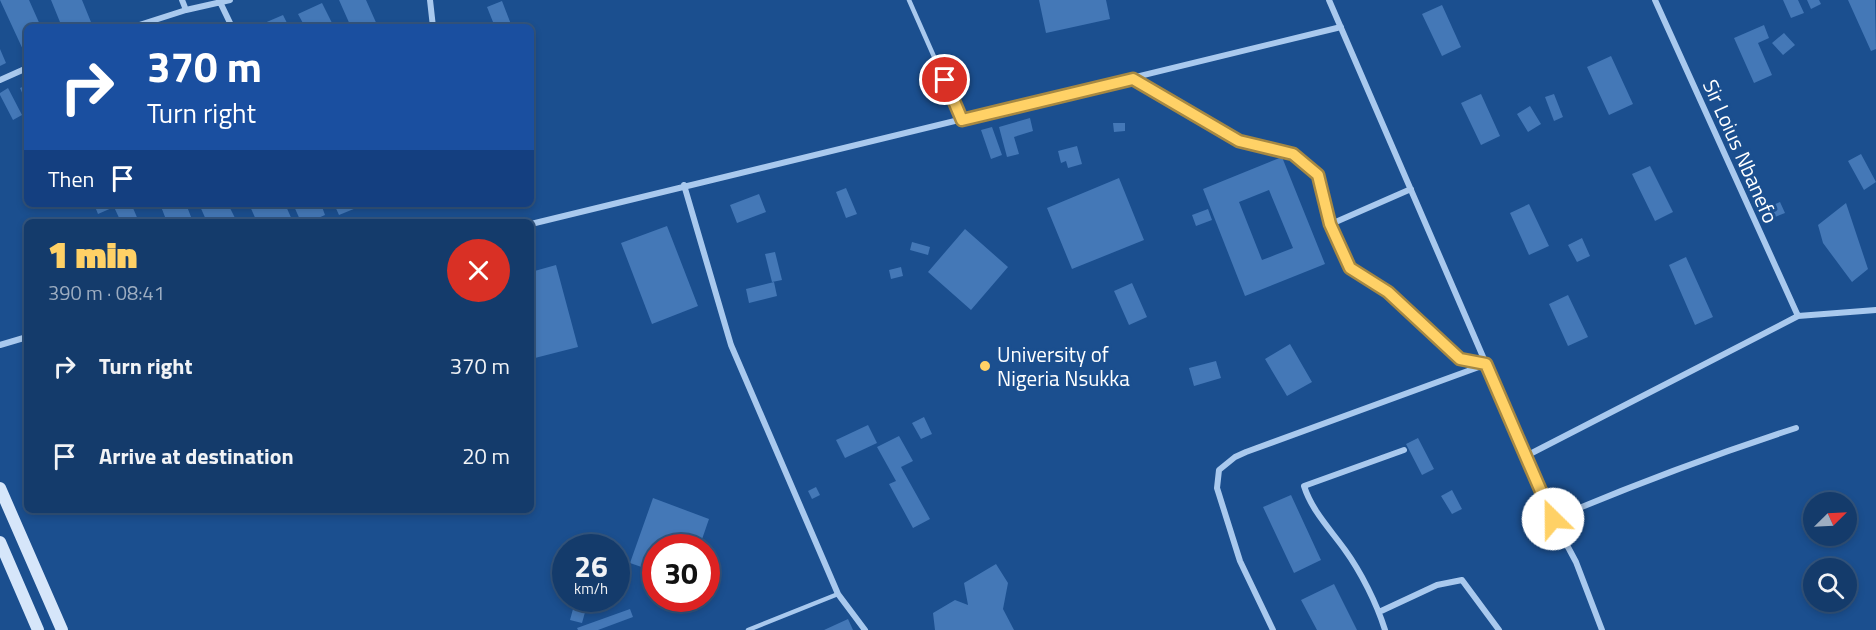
<!DOCTYPE html>
<meta charset="utf-8">
<style>
:root{--surface:#143b6b;--page:#214673;--text:#f1f3f6;--muted:#9dadc1;--line:#33557e;--accent:#ffd166}
body{margin:0;font-family:"Titillium Web",sans-serif;background:var(--page);color:var(--text);height:100vh;display:flex;flex-direction:column;font-size:22px;white-space:nowrap}
*{box-sizing:border-box;margin:0}
p{font-size:20px;color:var(--muted)}
.icon{flex:none;width:33px;height:33px;fill:none;stroke:currentColor;stroke-width:2;stroke-linecap:round;stroke-linejoin:round}
.map{position:relative;flex:1;overflow:hidden}
.panel{position:absolute;left:24px;top:219px;width:510px;height:294px;display:flex;flex-direction:column;background:var(--surface);border-radius:9px;box-shadow:0 3px 9px #0003,0 0 0 2px var(--line)}
.panel>*{flex:none}
.top-card{position:absolute;left:24px;top:24px;width:510px;height:183px;border-radius:9px;box-shadow:0 3px 9px #0003,0 0 0 2px var(--line);background:#1a4fa0;color:#fff;overflow:hidden}
.needle{width:39px;rotate:66deg}
.tools{position:absolute;left:1803px;top:492px;display:grid;gap:12px}
.tools a{display:grid;place-items:center;width:54px;height:54px;border-radius:50%;background:var(--surface);box-shadow:0 3px 9px #0003,0 0 0 2px var(--line);font-size:30px}
.speed{position:absolute;left:552px;top:534px;display:flex;gap:12px;font-size:30px;font-weight:700;text-align:center}
.speed>*{display:grid;place-content:center;width:78px;height:78px;border-radius:50%;background:var(--surface);box-shadow:0 3px 9px #0003,0 0 0 2px var(--line);line-height:1}
.speed small{font-size:15px;font-weight:400}
.speed .limit{border:9px solid #d22;background:#fff;color:#111}
.pin{position:absolute;display:grid;place-items:center;width:51px;height:51px;color:#fff;margin:-26px;border:3px solid #fff;border-radius:50%;box-shadow:0 2px 6px #0007}
.me{position:absolute;width:66px;margin:-33px;rotate:337deg;stroke-linejoin:round;filter:drop-shadow(0 0 4px #0008)}
.turn{display:flex;align-items:center;gap:21px;height:126px;padding:0 24px;font-size:27px}
.turn .icon{width:78px;height:78px;stroke-width:2.5}
.turn b{display:block;font-size:42px;line-height:51px}
.then{display:flex;align-items:center;height:57px;padding:0 24px;background:#0003;gap:12px;font-size:22px}
.round{display:grid;place-items:center;flex:none;width:63px;height:63px;border-radius:32px;background:var(--page)}
.overview{display:flex;align-items:center;justify-content:space-between;height:102px;padding:0 24px}
h1{font-size:36px;font-weight:800;line-height:45px;color:var(--accent)}
ul{padding:0;list-style:none}
li{display:flex;align-items:center;gap:18px;height:90px;padding:0 24px}
li div{flex:1}
li b{display:block;font-size:22px}
li em{font-style:normal}
.map>svg:first-child{display:block}
.building{fill:#4478b7;fill-rule:evenodd}
.lines{fill:none;stroke-linecap:round;stroke-linejoin:round}
.lane{stroke:#a9c9ee;stroke-width:4.5}
.street{stroke:#a9c9ee;stroke-width:6}
.secondary{stroke:#d6e6fa;stroke-width:12}
.route-casing{stroke:#a68842;stroke-width:15}
.route{stroke:#ffd166;stroke-width:10}
.poi-dot{fill:#ffd166;stroke:#1b4f8f;stroke-width:2}
.labels{text-anchor:middle;dominant-baseline:central;stroke-width:6;stroke-linejoin:round;paint-order:stroke}
.street-label{font-size:21px;fill:#fff;stroke:#1b4f8f}
.poi-label{font-size:21px;fill:#fff;stroke:#1b4f8f;text-anchor:start}
</style>
<div class="map">
<svg width="1876" height="630" viewBox="0 0 1876 630">
<rect width="100%" height="100%" fill="#1b4f8f"/>
<path class="building" d="M0,0H29L41,27H27V53L25,54Z
M51,0H82L93,27H62Z
M339,0H366L378,27H351Z
M1039,0H1106L1110,19L1046,33Z
M1783,0H1798L1804,13L1791,18Z
M1807,0H1819L1821,4L1811,9Z
M1848,0H1875L1876,49L1871,51Z
M502,1L512,27H495L487,7Z
M322,3L334,27H305L298,14Z
M1442,5L1461,47L1442,56L1422,14Z
M283,15L289,27H255Z
M1764,25L1769,38L1758,43L1772,75L1754,83L1734,38Z
M1784,33L1795,45L1783,55L1772,43Z
M0,49L6,63L0,66Z
M1611,56L1633,104L1609,115L1587,67Z
M27,85V104L20,88Z
M8,88L22,115L13,120L0,95V93Z
M1481,94L1500,136L1481,145L1461,103Z
M1554,94L1563,117L1554,121L1545,97Z
M1530,106L1541,124L1528,132L1517,114Z
M1030,118L1033,131L1014,137L1019,154L1007,157L999,127Z
M1113,123H1125V131L1114,132Z
M992,127L1002,155L991,159L981,130Z
M1077,146L1082,164L1068,168L1066,161L1061,163L1058,151Z
M1861,154L1876,182L1864,190L1848,161Z
M1282,157L1325,264L1245,296L1203,189ZM1269,190L1293,248L1262,260L1239,202Z
M1650,166L1673,212L1655,221L1632,174Z
M1119,178L1144,240L1072,269L1047,208Z
M846,188L857,214L846,218L836,192Z
M759,194L766,212L737,223L730,205Z
M1780,202L1785,213L1775,217L1771,206Z
M1846,203L1868,269L1852,282L1823,243L1818,225Z
M94,204H134L136,207L133,208L139,222H121L114,207L98,214Z
M160,204H186L193,222H167Z
M199,204H228L237,222H207Z
M249,204H285L293,222H257Z
M293,204H321L325,215L309,222H301Z
M334,204H366L339,215Z
M1529,204L1549,246L1529,255L1510,213Z
M1208,209L1212,220L1196,226L1192,215Z
M667,226L698,306L652,324L621,243Z
M965,229L1008,267L971,310L928,272Z
M1582,238L1590,256L1577,262L1568,245Z
M912,242L930,247L928,255L910,250Z
M775,252L782,280L772,282L765,254Z
M1686,257L1713,317L1695,325L1669,265Z
M556,265L578,347L531,359V272Z
M901,267L903,276L891,279L889,270Z
M774,282L777,296L749,303L746,289Z
M1132,283L1147,317L1129,325L1114,291Z
M1568,295L1588,337L1568,346L1549,304Z
M1290,344L1312,382L1287,396L1265,359Z
M1216,361L1221,378L1194,386L1189,368Z
M924,417L932,434L921,439L912,423Z
M868,425L877,443L845,458L836,440Z
M899,436L913,461L901,467L930,519L913,528L889,484L896,481L877,447Z
M1418,438L1434,469L1422,475L1406,444Z
M816,487L820,495L812,499L808,491Z
M1452,490L1462,509L1452,514L1441,496Z
M1291,495L1321,560L1294,573L1263,507Z
M653,498L709,519L699,548H656V572L630,563Z
M996,564L1008,583L1003,609L1014,630H935L933,613L955,600L968,605L964,583Z
M1334,584L1357,630H1317L1301,600Z
M576,598H589L582,623L570,620Z
M630,609L633,617L598,630H578L577,628Z
M848,619L853,630H824Z"/>
<g class="lines">
<path class="lane" d="M909,0L962,120
M748,630L838,594"/>
<path class="street" d="M182,0L186,10
M430,0L433,27
M1329,0L1553,519L1576,562L1602,630
M1655,0L1798,316
M220,2L232,27
M133,27L186,10L230,0
M1133,79L1239,141L1293,154L1318,175L1331,224L1411,189
M0,80L27,68
M684,185L731,345L838,594L865,630
M531,224L1341,27
M1331,224L1350,268L1388,292L1460,359L1486,364
M0,345L27,337
M1526,456L1798,316L1876,310
M1553,519C1633,485 1713,455 1796,428
M1379,612L1437,585L1462,580L1499,630
M1273,630L1240,561L1217,488L1219,470L1235,457L1246,452L1487,364
M1385,630C1377,604 1361,572 1345,550C1330,529 1312,511 1304,486L1404,450"/>
<path class="secondary" d="M0,488L62,630
M0,542L38,630"/>
</g>
<g class="lines">
<defs>
<path id="route" d="M945,80L962,120L1133,79L1239,141L1293,154L1318,175L1330,224L1350,268L1388,292L1460,359L1486,364L1553,519"/>
</defs>
<use href="#route" class="route-casing"/>
<use href="#route" class="route"/>
</g>
<circle class="poi-dot" cx="985" cy="366" r="6"/>
<g class="labels">
<g class="street-label">
<text transform="translate(1741 151) rotate(66)">Sir Loius Nbanefo</text>
</g>
<g class="poi-label">
<text x="997" y="354">University of<tspan x="997" dy="24">Nigeria Nsukka</tspan></text>
</g>
</g>
</svg>
<div class="tools">
<a><svg class="needle" viewBox="-14 -14 28 28"><path d="M0-13l5 13h-10z" fill="#e53935"/><path d="M0 13l5-13h-10z" fill="#9dadc1"/></svg></a>
<a><svg class="icon" aria-label="search" viewBox="0 0 24 24"><circle cx="10" cy="10" r="6"/><path d="M15 15l6 6"/></svg></a>
</div>
<div class="speed"><div>26<small>km/h</small></div><div class="limit">30</div></div>
<div class="pin" style="left:945px;top:80px;background:#d93025"><svg class="icon" aria-label="arrive" viewBox="0 0 24 24"><path d="M6 21V4h12l-3 4 3 4H6"/></svg></div>
<svg class="me" style="left:1553px;top:519px" viewBox="-20 -20 40 40"><circle r="19" fill="#fff"/><path d="M0-13L10 11 0 6-10 11z" fill="#ffd166"/></svg>
<div class="top-card">
<div class="turn"><svg class="icon" aria-label="right" viewBox="0 0 24 24"><path d="M7 20v-9h11M14 6l5 5-5 5"/></svg><div><b>370 m</b>Turn right</div></div>
<div class="then">Then<svg class="icon" aria-label="arrive" viewBox="0 0 24 24"><path d="M6 21V4h12l-3 4 3 4H6"/></svg></div>
</div>
<section class="panel">
<div class="overview"><div><h1>1 min</h1><p>390 m · 08:41</p></div><a class="round" style="background:#d93025;color:#fff"><svg class="icon" aria-label="close" viewBox="0 0 24 24"><path d="M6 6l12 12M18 6L6 18"/></svg></a></div>
<ul>
<li><svg class="icon" aria-label="right" viewBox="0 0 24 24"><path d="M7 20v-9h11M14 6l5 5-5 5"/></svg><div><b>Turn right</b></div><em>370 m</em></li>
<li><svg class="icon" aria-label="arrive" viewBox="0 0 24 24"><path d="M6 21V4h12l-3 4 3 4H6"/></svg><div><b>Arrive at destination</b></div><em>20 m</em></li>
</ul>
</section>
</div>
